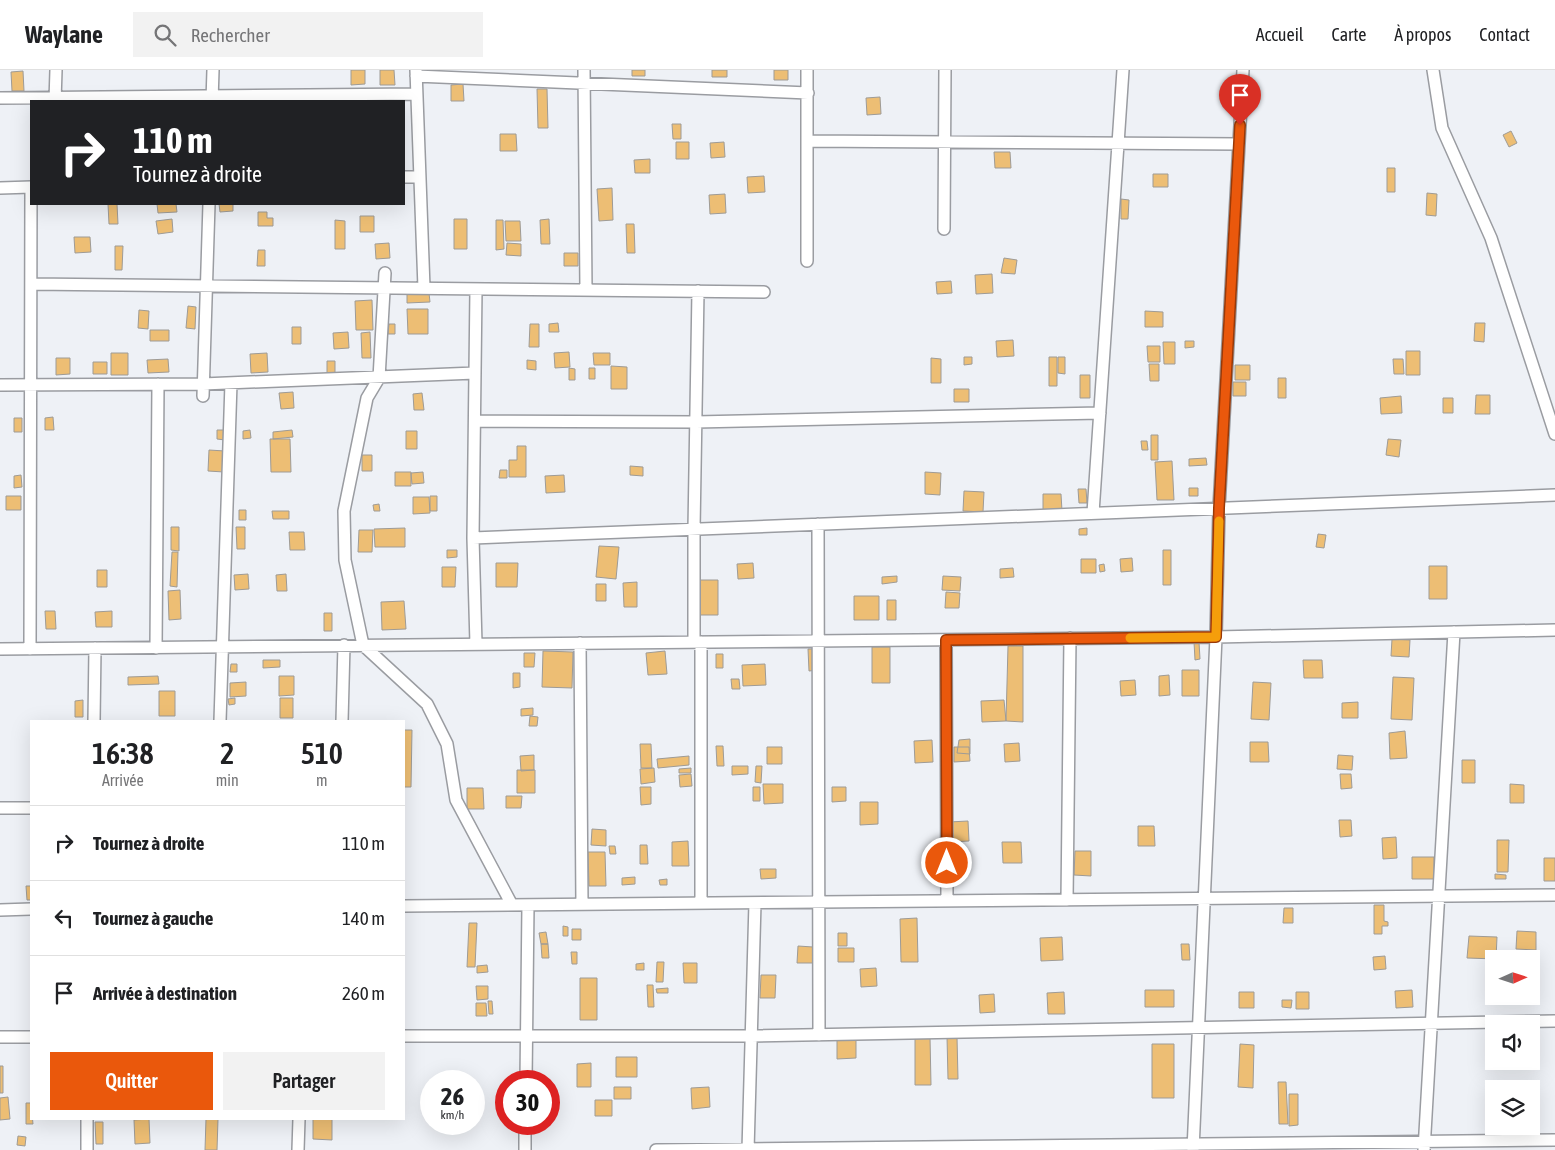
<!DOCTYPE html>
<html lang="fr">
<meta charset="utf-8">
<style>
:root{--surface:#fff;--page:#f2f2f2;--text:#202124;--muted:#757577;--line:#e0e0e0;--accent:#ea580c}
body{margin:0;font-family:"Asap Condensed",sans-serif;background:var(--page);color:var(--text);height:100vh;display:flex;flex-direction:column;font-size:19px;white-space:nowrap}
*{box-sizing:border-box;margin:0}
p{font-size:16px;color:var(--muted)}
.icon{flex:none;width:28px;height:28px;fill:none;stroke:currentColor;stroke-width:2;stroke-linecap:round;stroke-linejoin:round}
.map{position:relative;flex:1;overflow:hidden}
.sheet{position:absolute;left:30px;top:650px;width:375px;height:400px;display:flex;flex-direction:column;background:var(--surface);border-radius:0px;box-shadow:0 5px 20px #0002}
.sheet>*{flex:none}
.banner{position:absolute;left:30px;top:30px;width:375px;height:105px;border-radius:0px;box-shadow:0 5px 20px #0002;background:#202124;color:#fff;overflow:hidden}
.needle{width:32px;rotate:87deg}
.controls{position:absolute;left:1485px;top:880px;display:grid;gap:10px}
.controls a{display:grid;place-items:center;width:55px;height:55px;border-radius:0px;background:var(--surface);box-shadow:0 5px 20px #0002;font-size:25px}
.speed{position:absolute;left:420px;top:1000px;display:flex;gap:10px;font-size:25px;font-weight:700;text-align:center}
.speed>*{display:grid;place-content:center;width:65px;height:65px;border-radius:50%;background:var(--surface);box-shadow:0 5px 20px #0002;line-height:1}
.speed small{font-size:12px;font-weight:400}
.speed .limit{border:8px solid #d22;background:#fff;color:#111}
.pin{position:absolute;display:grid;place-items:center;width:42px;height:42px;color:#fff;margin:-51px -21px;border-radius:50% 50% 50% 0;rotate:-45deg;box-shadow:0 0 5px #0007}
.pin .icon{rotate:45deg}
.me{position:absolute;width:55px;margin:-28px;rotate:0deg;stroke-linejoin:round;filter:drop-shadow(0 0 4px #0008)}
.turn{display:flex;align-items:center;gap:18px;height:105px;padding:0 20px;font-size:22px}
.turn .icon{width:65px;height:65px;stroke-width:2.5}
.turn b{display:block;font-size:35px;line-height:42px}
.eta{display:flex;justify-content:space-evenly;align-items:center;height:85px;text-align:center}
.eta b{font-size:30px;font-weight:600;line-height:35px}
.cta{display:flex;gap:10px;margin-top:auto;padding:10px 20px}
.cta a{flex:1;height:58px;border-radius:0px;background:var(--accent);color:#fff;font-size:20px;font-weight:600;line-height:58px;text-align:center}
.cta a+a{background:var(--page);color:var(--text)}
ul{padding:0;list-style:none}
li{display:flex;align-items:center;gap:15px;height:75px;padding:0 20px;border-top:1px solid var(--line)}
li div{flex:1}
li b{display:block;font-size:19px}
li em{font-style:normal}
header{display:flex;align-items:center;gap:30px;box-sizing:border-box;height:70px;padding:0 25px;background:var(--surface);border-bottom:1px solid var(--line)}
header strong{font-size:24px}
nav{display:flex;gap:28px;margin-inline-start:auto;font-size:18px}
.search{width:350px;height:45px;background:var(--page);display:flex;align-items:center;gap:12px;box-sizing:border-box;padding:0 18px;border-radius:0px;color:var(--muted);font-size:19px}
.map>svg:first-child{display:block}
.building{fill:#edbe74;stroke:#9e9b96}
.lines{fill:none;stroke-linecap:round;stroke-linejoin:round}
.street-casing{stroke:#9a9ca1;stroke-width:14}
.street{stroke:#fff;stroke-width:11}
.route-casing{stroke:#983908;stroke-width:12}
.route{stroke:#ea580c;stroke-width:9}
.slow{stroke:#f59e0b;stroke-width:9}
</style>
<header>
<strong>Waylane</strong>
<div class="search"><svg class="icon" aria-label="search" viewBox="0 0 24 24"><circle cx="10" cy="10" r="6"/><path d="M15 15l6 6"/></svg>Rechercher</div>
<nav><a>Accueil</a><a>Carte</a><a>À propos</a><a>Contact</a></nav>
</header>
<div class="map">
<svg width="1555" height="1080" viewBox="0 0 1555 1080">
<rect width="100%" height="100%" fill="#eef1f6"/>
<path class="building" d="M351,0H365V14L351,15Z
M380,0H394L395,15H380Z
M632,0H645V6H632Z
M712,0H727V7H712Z
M774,0H788V10H774Z
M23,1L24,21H12L11,2Z
M463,14L464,31H451V15Z
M537,19H547L548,58H538Z
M880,27L881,44L867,45L866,28Z
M672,54H681V69H673Z
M1511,61L1517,73L1509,77L1503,65Z
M500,64H516L517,81H500Z
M676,72H689V89H676Z
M724,72L725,87L711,88L710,73Z
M994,82H1010L1011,98H995Z
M650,89V103H635L634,90Z
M1387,98H1395V122H1387Z
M1153,104H1168V117H1153Z
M764,106L765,122L748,123L747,107Z
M612,118L613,150L599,151L597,119Z
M1427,123L1437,124L1436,146L1426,145Z
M725,124L726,143L710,144L709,125Z
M1121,129L1129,130L1128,149H1121Z
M108,134H117L118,154H109Z
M157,134H176L177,142L158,143Z
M219,134H233V141L220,142Z
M258,142H267V148H273V156H258Z
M360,146H374V162H360Z
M172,149L173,162L158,164L156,151Z
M454,149H467V179H454Z
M549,149L550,174H541L540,150Z
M335,150L345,151V179H335Z
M496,150H503L504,179L496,180Z
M505,151H520L521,171H506Z
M626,154H634L635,183H627Z
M74,167H90L91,182L75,183Z
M389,173L390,188L376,189L375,174Z
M507,173L521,174V186L506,185Z
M115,176H123L122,200H115Z
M258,180H265V196H257Z
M564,183H578V196H564Z
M1004,188L1017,190L1015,204L1001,203Z
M992,204L993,223L976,224L975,205Z
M951,211L952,223L937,224L936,212Z
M407,223H429L430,232L407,233Z
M372,230L373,260H356L355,231Z
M188,236L196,237L195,259L186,258Z
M407,239H428V264H408Z
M139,240L149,241L148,259L138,258Z
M1145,241L1163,242V257H1145Z
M558,253L559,262H549V254Z
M1475,253H1485L1484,272L1474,271Z
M389,254H395V264H388Z
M530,254H539V277H529Z
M292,257H301V274H292Z
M150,260H169V271H150Z
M348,262L349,278L334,279L333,263Z
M370,262L371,288H362L361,263Z
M1013,270L1014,286L997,287L996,271Z
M1185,271H1194V277L1185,278Z
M1163,272H1175V294H1164Z
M1147,276H1160V292H1148Z
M1406,281H1420V305H1406Z
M569,282L570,297L555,298L554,283Z
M111,283H128V305H111Z
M267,283L268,302L251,303L250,284Z
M593,283H610V295H594Z
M964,287H972V294L964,295Z
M1049,287H1057V316H1049Z
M1058,287H1065V304L1058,303Z
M56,288H70V304L56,305Z
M931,288L941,289V313H931Z
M168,289L169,302L148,303L147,290Z
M1393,289H1403L1404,304H1394Z
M527,290L536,291V300L527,299Z
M327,291H335V304H327Z
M93,292H107V304H93Z
M1149,294H1159V311H1150Z
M1235,295H1250V310H1235Z
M611,296L627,297V319H611Z
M569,298L575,299V310H569Z
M589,298H595V309H589Z
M1080,305H1090V328H1080Z
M1278,308H1286V328H1278Z
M1233,312H1246V326H1233Z
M954,319H969V332H954Z
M293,322L294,338L281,339L279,323Z
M422,323L424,340H414L413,324Z
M1476,325H1490V344H1475Z
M1401,326L1402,343L1381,344L1380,328Z
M1443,328H1453V343H1443Z
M53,347L54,360H45V348Z
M14,348H22V362H14Z
M217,360H225V370L217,369Z
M250,360L251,368L243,369V361Z
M292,360L293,367L273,369V362Z
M406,361H417V379H406Z
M1151,365H1158V390H1151Z
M270,369H290L291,402H271Z
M1388,369L1401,370L1399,387L1386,385Z
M1141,371H1147L1148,380H1142Z
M517,376H526V407H509V390H517Z
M209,380L225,381L224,402L208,401Z
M362,385H372V401H362Z
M1206,388L1207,395L1189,396V389Z
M1172,391L1174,430H1157L1155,392Z
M630,396L643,397V406L630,405Z
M500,400H507V408H499Z
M395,402H411V416H395Z
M423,402L424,413L412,414L411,403Z
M925,402L941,403L940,425L925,424Z
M21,405L22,417L14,418V406Z
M564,405L565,422L546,423L545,406Z
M1189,418H1198V426H1189Z
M1078,419H1086L1087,433H1079Z
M964,421L984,422L983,442L963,441Z
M1043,424H1061L1062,441L1043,442Z
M6,426H21V440H6Z
M430,426H437V441H430Z
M413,427H429L430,443L413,444Z
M379,434L380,441H374L373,435Z
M239,440H246V450H239Z
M272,441H289V449H273Z
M171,457H179V481L171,480Z
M236,457H245V479H237Z
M405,458V477H375L374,459Z
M1087,458V465H1079V459Z
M359,460H373L372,482H358Z
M289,462H304L305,480H290Z
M1318,464L1326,465L1324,478L1316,477Z
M599,476L619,477L616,509L596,507Z
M447,480H457V487L447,488Z
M1163,480H1171V515H1163Z
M172,482H178L177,517L170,516Z
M1132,488L1133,501L1121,502L1120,489Z
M1081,489H1096V503H1081Z
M496,493H518L517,517H496Z
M753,493L754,508L738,509L737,494Z
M1104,494L1105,501L1100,502L1099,495Z
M1429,496H1447V529H1429Z
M442,497H456L455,517H442Z
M1013,498L1014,507L1000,508V499Z
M97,500H107V517H97Z
M248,504L249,519L235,520L234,505Z
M286,504L287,521H277L276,505Z
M897,506V512L882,514V507Z
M943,506L961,507L960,521L942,520Z
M700,510H718V545H700Z
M637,512V537H624L623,513Z
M596,514H606V531H596Z
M180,520L181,549L169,550L168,521Z
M946,522L960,523L959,538H945Z
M854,526H879V550H854Z
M887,530H896V550H887Z
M404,531L406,559L382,560L381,532Z
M45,541H55L56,559H46Z
M112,541V557H96L95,542Z
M324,543H332V561H324Z
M1392,569L1410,570L1409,587L1391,586Z
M1194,572H1199L1200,589L1195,590Z
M1008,576H1023V652L1006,651Z
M872,577H890V613H872Z
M808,579H819V600L809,601Z
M543,581L573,582L572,618L542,617Z
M665,581L667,604L648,605L646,583Z
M524,583H535L534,597H524Z
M716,584H723V598H716Z
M263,590H280V597L263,598Z
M1303,590H1322L1323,608H1304Z
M231,594H237V602H230Z
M765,594L766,615L743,616L742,595Z
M1182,600H1199V626H1182Z
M513,603H520V617L513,618Z
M1169,605L1170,625L1159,626V606Z
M158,606L159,614L128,615V607Z
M279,606H294V625L279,626Z
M1393,607L1414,608L1412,650L1391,649Z
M731,609H739L740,619H732Z
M1135,610L1136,625L1121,626L1120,611Z
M246,612V626L230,627V613Z
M1253,612L1271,613L1269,650L1251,649Z
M159,621H175V646H159Z
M235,628V634L229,635L228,629Z
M280,628H293V648H280Z
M83,630V647H75V631Z
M1004,630L1006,651L982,652L981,631Z
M1358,632V648H1342V633Z
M533,638V645L521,646V639Z
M530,646L538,647L537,656H529Z
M404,660H412L411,717H404Z
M1405,661L1407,688L1390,689L1389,663Z
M970,669V684L957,683L959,670Z
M932,670L933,692L915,693L914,671Z
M1250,672H1268L1269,692H1250Z
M1019,673L1020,691L1005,692L1004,674Z
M640,674H651L652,698H641Z
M716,676H723L724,696H717Z
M767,677H782V694H767Z
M954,677H969L970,691L954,692Z
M534,685V700L521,701L520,686Z
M1338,685L1353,686L1352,700L1337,699Z
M689,686V695L658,698L657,689Z
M1462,690H1475V713H1462Z
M732,696H748V704L732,705Z
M756,696H762L761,713L755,712Z
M654,698L655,712L641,714L640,699Z
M691,698V703H679V699Z
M517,700H535V723H517Z
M691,704L692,716L680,717L679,705Z
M1340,704H1351L1352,718L1341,719Z
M763,714H783V733L764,734Z
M1510,714L1524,715V733H1510Z
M640,717H651V734L641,735Z
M753,717H760V731H753Z
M832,717H846V731L832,732Z
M467,718H483L484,739H467Z
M506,726H522L521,738H506Z
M860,732H878V754L860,755Z
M1339,750H1351L1352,766L1340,767Z
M968,751L969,771L950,772L949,752Z
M1138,756H1154L1155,776H1138Z
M592,759L606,760V776L591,775Z
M1396,767L1397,788L1383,789L1382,768Z
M1497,770H1509L1508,802H1497Z
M688,771L689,796H672V772Z
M1002,772H1021L1022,793H1003Z
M640,775H647L648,794H640Z
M609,776H615L616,784H610Z
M1075,781H1091V806L1074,805Z
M588,782H605L606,816H589Z
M1412,787H1434V809H1412Z
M1544,788H1555V811H1544Z
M760,799H776V808L761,809Z
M1495,804L1506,805V809H1495Z
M635,807V814L622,815V808Z
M667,809V815H660L659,810Z
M26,816H31V830H27Z
M1374,835H1384V851L1388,852V856H1382V864H1374Z
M1284,838H1293V853H1283Z
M917,848L918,892H901L900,849Z
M469,853H477L475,897H467Z
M563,856L568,857V866H563Z
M572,859H581V870H572Z
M1517,861L1536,862V880L1516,879Z
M546,862L548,874H541L539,863Z
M838,863H847V876H838Z
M1469,866L1497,867L1496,889L1467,888Z
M1062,867L1063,890L1041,891L1040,868Z
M541,874H548L549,888H542Z
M1181,874H1189L1190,890H1182Z
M798,876L813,877V893H797Z
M838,878H854V892H838Z
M571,882H577V894H572Z
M1385,886L1386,899L1374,900L1373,887Z
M657,892H664L663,912H656Z
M644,893V900H636V894Z
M683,893H697V913H684Z
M487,895L488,902L477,903V896Z
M876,898L877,916L861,917L860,899Z
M761,905H776L775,928H760Z
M580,908H597V950H580Z
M647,915H653L654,937H648Z
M476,916H488V929L477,930Z
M668,918V923H657L656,919Z
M1145,920H1174V937H1145Z
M1412,920L1413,937L1396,938L1395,921Z
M1064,922L1065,944H1048L1047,923Z
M1239,922H1254V938H1239Z
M1296,922H1309V939H1296Z
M994,924L995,942L980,943L979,925Z
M1282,930H1292L1291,938L1282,937Z
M488,931H492L493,944H489Z
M476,933H486L487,946H476Z
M856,966V988L837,989V967Z
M915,967H930L931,1015H915Z
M947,967H957L958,1009H948Z
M1152,974H1174V1028H1152Z
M1240,974L1254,975L1253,1018L1238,1017Z
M616,987H637V1007H616Z
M591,993V1017H577V994Z
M0,996H3V1023H0Z
M1278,1012H1286L1288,1054H1279Z
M614,1017H631V1029H614Z
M709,1017L710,1037L692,1039L691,1018Z
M1289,1024H1298V1055L1289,1056Z
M8,1027L10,1049L0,1050V1028Z
M595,1030H612V1046H595Z
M26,1033H31L33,1054H26Z
M149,1049L150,1073L135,1074L134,1050Z
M206,1049H218L217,1080H205Z
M313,1049H332V1070L313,1069Z
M95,1052H103V1074H96Z
M18,1066L26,1067L25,1076L17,1075Z"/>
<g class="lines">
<defs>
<path id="street" d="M416,0L424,218
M584,0L586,220
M807,0V191
M1433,0L1442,58L1491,168L1555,364
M416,6L808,23
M0,28L417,24
M55,31L56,0
M212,31L213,0
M808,71L1239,74
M404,107H420
M0,118L31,117
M944,159L945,0
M385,203L379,308L367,328L344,441L345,490L363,575L427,634L447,674L456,730L512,835
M31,214L764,222
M0,315L203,314L475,303
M203,326L209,134
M475,351L696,352L1100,343
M1093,443L1123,0
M818,454L819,965
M473,468L1555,425
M946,570L947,831
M694,572V459L698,221
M701,572V833
M580,573L582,834
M476,574L473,468L476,219
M156,578L158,314
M0,579L1216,567L1555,560
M30,579L31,117
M94,651L95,578
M220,651L231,313
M342,651L344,575
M0,738H31
M1067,830L1070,568
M404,836L1555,825
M0,840L31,839
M404,966H751L1555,951
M0,967H31
M526,1011L528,835
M87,1080V1049
M298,1080L299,1049
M525,1080V1054
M656,1080L1555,1070
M748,1080L755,833
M1193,1080L1216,567L1219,438L1243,0
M1424,1080L1454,562"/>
</defs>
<use href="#street" class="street-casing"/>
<use href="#street" class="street"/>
</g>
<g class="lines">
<defs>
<path id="route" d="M947,793L946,570L1216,567L1219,438L1240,55"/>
</defs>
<use href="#route" class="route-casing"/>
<use href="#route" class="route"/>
<path class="slow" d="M1130,568L1216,567L1219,451"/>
</g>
</svg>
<div class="controls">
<a><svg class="needle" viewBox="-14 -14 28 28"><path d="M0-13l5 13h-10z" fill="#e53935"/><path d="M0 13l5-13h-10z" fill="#757577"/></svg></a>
<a><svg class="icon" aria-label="sound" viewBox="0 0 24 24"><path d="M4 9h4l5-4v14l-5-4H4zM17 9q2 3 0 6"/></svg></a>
<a><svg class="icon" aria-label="layers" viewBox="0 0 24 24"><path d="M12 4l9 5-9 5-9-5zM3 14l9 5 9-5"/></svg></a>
</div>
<div class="speed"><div>26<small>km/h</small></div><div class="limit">30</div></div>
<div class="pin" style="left:1240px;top:55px;background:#d93025"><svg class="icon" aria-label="arrive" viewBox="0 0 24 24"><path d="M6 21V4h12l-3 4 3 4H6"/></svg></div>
<svg class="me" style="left:947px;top:793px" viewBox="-20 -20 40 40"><circle r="17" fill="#ea580c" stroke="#fff" stroke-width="3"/><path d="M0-11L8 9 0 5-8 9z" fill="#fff"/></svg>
<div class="banner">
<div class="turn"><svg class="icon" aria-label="right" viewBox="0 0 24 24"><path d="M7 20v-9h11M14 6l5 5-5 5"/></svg><div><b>110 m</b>Tournez à droite</div></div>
</div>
<section class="sheet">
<div class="eta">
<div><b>16:38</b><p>Arrivée</p></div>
<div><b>2</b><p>min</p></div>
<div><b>510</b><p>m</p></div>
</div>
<ul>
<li><svg class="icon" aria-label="right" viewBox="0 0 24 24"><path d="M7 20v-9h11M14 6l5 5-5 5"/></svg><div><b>Tournez à droite</b></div><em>110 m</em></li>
<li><svg class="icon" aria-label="left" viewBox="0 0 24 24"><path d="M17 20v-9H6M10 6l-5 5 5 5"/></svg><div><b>Tournez à gauche</b></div><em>140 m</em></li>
<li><svg class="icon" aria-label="arrive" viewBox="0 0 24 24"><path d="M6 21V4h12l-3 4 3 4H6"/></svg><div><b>Arrivée à destination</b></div><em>260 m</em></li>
</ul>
<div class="cta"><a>Quitter</a><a>Partager</a></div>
</section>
</div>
